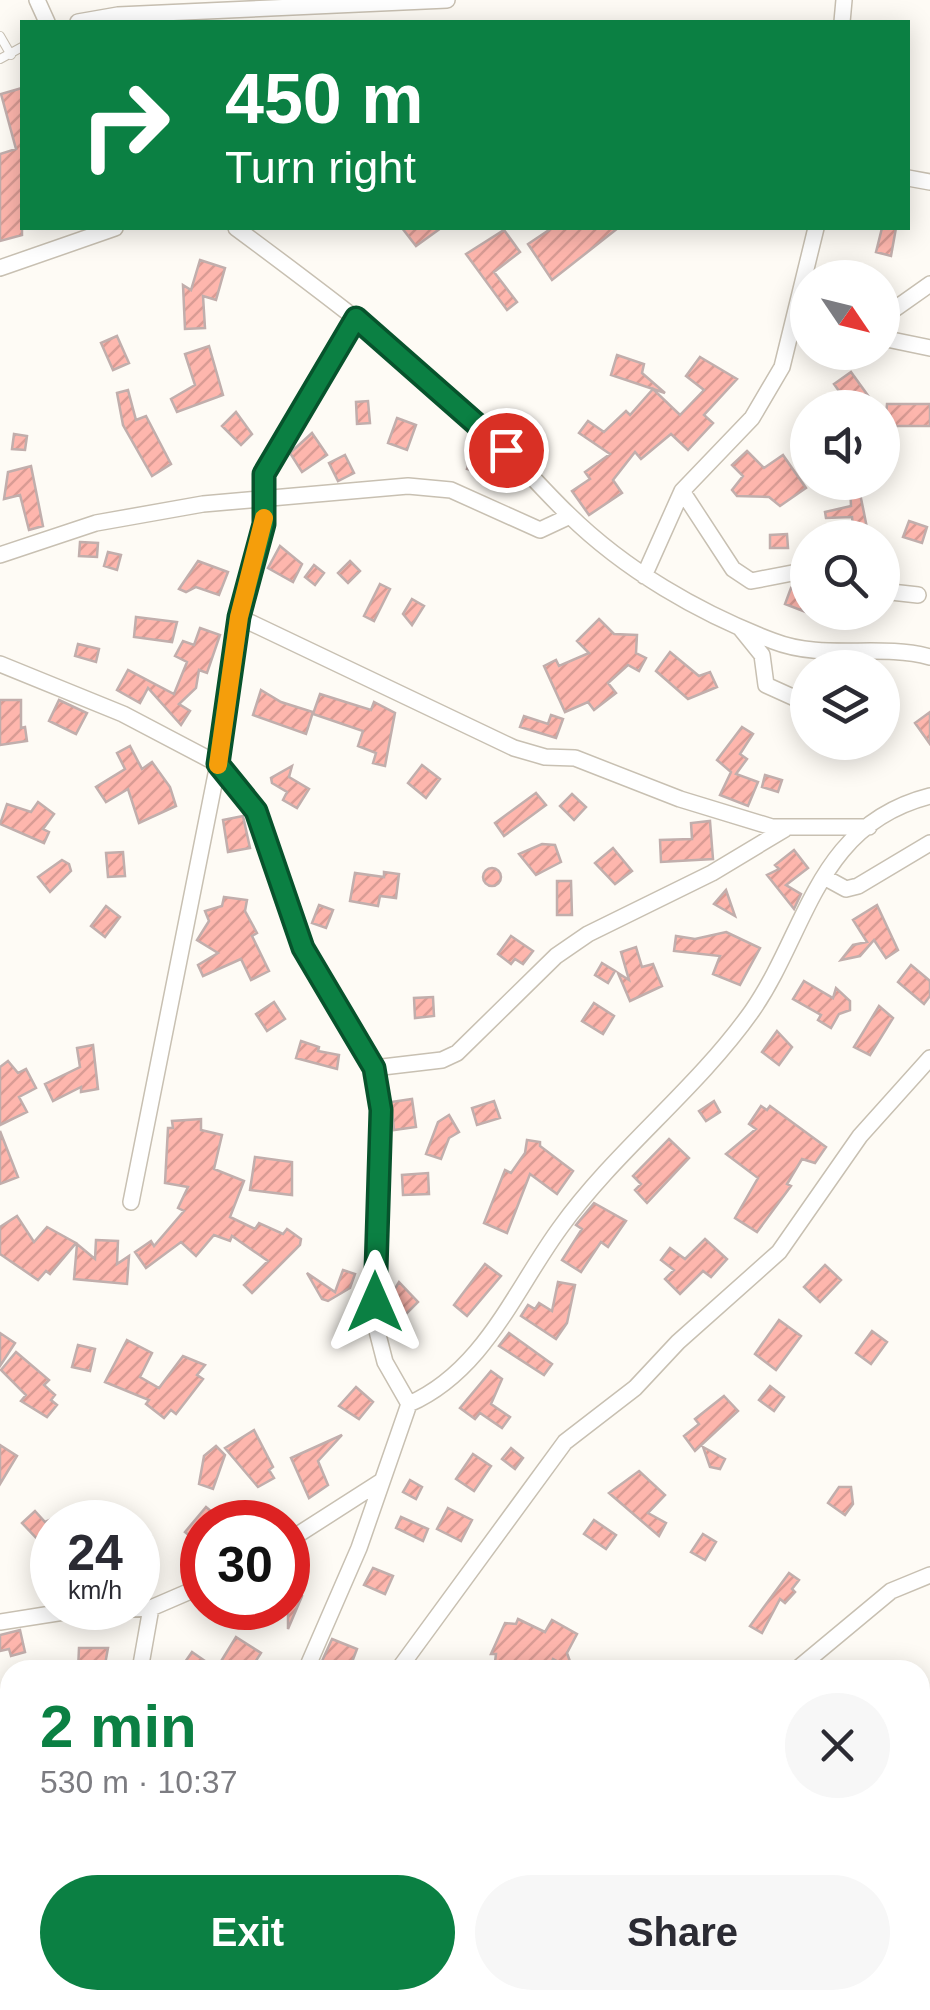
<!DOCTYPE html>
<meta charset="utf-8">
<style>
:root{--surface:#fff;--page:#f7f7f7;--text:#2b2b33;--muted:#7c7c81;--accent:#0b8043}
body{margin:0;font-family:Arial,sans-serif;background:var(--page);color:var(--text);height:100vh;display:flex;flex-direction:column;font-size:38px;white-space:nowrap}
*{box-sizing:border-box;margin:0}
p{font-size:32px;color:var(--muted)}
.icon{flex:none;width:55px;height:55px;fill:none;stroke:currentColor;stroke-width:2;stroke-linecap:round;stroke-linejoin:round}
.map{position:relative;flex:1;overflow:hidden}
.details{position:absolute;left:0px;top:1660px;width:930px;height:350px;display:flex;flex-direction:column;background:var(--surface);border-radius:30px 30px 0 0;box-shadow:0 5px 25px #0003}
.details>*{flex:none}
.hud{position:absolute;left:20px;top:20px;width:890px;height:210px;border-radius:0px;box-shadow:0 5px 25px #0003;background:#0b8043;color:#fff;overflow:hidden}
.needle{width:65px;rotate:125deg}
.fabs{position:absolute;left:790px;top:260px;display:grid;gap:20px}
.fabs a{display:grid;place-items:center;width:110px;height:110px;border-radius:50%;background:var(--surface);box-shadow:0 5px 25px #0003;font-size:50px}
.speed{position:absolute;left:30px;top:1500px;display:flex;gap:20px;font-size:50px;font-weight:700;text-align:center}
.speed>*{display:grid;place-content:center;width:130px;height:130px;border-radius:50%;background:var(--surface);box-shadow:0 5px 25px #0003;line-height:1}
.speed small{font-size:25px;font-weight:400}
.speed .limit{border:15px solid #d22;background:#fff;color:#111}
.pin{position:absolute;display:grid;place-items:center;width:85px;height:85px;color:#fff;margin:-42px;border:5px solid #fff;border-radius:50%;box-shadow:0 2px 10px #0007}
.me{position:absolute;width:110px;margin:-55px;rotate:0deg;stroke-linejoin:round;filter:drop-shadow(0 0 8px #0008)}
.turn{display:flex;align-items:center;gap:35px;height:210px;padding:0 40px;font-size:45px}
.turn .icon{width:130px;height:130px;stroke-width:2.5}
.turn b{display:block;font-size:70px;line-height:85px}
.round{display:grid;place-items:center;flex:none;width:105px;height:105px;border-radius:52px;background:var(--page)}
.headline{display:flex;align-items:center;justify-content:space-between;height:170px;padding:0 40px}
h1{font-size:60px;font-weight:600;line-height:75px;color:var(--accent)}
.button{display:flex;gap:20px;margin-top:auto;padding:20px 40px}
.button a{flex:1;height:115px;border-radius:60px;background:var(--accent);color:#fff;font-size:40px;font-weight:600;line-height:115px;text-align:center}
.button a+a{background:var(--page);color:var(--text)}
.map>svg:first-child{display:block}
.building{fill:url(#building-hatch);stroke:#c1aeac;stroke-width:2.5}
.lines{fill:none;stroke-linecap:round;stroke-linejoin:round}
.lane-casing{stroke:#c8c0b2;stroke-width:10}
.street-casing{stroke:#c8c0b2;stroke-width:18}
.lane{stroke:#fff;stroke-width:8}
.street{stroke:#fff;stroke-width:15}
.route-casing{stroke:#07532c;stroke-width:25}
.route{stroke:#0b8043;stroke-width:18}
.slow{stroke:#f59e0b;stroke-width:18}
</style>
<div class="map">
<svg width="930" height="2010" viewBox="0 0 930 2010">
<defs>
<pattern id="building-hatch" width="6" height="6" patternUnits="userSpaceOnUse" patternTransform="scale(2.5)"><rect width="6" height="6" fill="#feb6ad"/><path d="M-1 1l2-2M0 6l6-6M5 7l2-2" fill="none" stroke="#d99c94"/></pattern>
</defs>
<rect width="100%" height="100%" fill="#fefbf5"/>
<path class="building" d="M22,88V235L0,241V154L16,149L1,94Z
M402,228H441L416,246Z
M552,228H618L552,280L528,244Z
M882,228H896L891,256L876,252Z
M504,230L520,252L494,272L517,302L507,310L466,254Z
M200,260L225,268L216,300L203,296L205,328L185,329L183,285L191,290Z
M117,336L129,363L113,370L101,343Z
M209,346L223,395L177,412L171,399L195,385L185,354Z
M617,355L644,364L642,373L665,393L611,375Z
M700,357L737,379L704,415L713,423L688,450L671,434L641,459L635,452L613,480L622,493L589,515L572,491L590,479L585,472L610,454L579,433L588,421L604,432L626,411L630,415L653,389L680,415L704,390L686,376Z
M851,372L877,408H851L834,384Z
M128,390L136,420L146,416L171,464L152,476L123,425L117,393Z
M368,401L370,423L357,424L356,402Z
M887,404H930V426H896L890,467L882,466Z
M236,412L252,434L241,445L222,426Z
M397,418L416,425L407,450L388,443Z
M312,433L327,455L302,472L290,453Z
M14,434L27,436L25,450L12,449Z
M747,451L764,468L783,455L806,488L780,506L769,497L737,496L732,490L743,476L732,465Z
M345,455L354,473L338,481L329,463Z
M471,456L492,463L488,475L467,469Z
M31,466L43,526L29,530L20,495L4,499L8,472Z
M858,484L863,508L869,538H854L852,517L826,518L825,512L851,506L850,485Z
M909,521L927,527L922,543L903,537Z
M787,534L788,548H770V535Z
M80,542L98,543L97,557L79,556Z
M280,546L302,564L293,582L268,568Z
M108,552L121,555L117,570L104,566Z
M198,561L228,572L219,595L196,587L186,592L179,589Z
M350,561L360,571L348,583L338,573Z
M314,565L324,573L315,585L305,577Z
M380,584L390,589L374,621L364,616Z
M791,588L808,595V613L785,604Z
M412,599L424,606L412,625L403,614Z
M136,617L177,622L172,642L134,637Z
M599,619L614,634L637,635L636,653L646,658L639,671L628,665L608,683L616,693L594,710L588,702L565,712L544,666L556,660L559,666L589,653L577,641Z
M200,628L220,635L207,673L199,670L196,688L179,704L190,711L181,725L148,688L140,703L117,690L128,670L174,694L187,662L175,656L183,641L194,645Z
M78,644L99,649L96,662L75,656Z
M670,652L699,676L710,672L717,687L688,699L656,671Z
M261,690L281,702L313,712L306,734L253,715Z
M320,694L371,710L374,702L395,713L385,766L373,763L376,753L358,746L363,731L313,714Z
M0,700H21V728L25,727L27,741L0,745Z
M59,700L87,713L76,734L49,721Z
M930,712V744L915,723Z
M551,715L563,719L556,738L520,727L524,716L548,724Z
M742,727L753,734L740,754L747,759L736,774L758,782L748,806L720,795L731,772L717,760Z
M130,746L142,769L152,762L170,787L176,806L139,823L128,789L106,802L96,787L125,769L117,753Z
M422,765L440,779L426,798L408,783Z
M292,766L289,777L309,789L297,808L283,800L287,792L272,783L271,778Z
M765,775L782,780L778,792L762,787Z
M536,793L546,805L504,836L495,823Z
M572,794L586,807L574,820L560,806Z
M38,802L54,814L43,829L49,832L44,843L0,824L7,804L31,812Z
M243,816L250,848L228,852L223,820Z
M710,821L713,859L661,862L660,840L692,839L691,823Z
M542,844L555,845L561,862L536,875L519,854Z
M613,848L632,871L615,884L595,863Z
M794,850L808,868L786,885L801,894L794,909L767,875L779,869L775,865Z
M123,852L125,876L108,877L106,853Z
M62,860L69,864L71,871L50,892L38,877Z
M483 877a9 9 0 1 1 18 0a9 9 0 1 1-18 0Z
M384,872L399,874L396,898L380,896L378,906L350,901L355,873L384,877Z
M557,881H571L572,915H557Z
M726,890L735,916L714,904Z
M224,897L247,900L245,911L257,933L252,936L269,971L251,980L241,959L203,976L198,965L218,953L197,940L209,921L205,911L222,906Z
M319,905L333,910L326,928L312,923Z
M877,905L898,950L886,958L874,940L860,956L841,960L853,945L867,942L853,920Z
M106,906L120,917L105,937L91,926Z
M726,932L760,948L740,985L713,974L720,956L674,951L676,936L695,939Z
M511,936L533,951L523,964L515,959L511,964L498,954Z
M636,947L642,967L653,964L662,986L630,1001L618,973L629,980L621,952Z
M602,963L615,971L608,983L595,975Z
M911,965L930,981V996L924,1004L898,982Z
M804,981L833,998L836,988L850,1001V1010L839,1014L831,1028L818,1020L821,1015L793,999Z
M433,997L434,1016L415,1018L414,998Z
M274,1002L285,1019L267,1031L256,1014Z
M594,1003L614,1016L603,1034L582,1021Z
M879,1006L893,1018L870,1055L854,1047Z
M777,1031L792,1047L779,1065L762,1052Z
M301,1041L319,1047L318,1051L339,1055L337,1069L296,1058Z
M93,1045L98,1089L81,1092V1087L53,1101L45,1084L80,1067L77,1048Z
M8,1061L18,1073L26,1069L36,1088L19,1097L27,1112L0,1125V1067Z
M412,1099L416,1127L394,1130L391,1102Z
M494,1101L500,1118L477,1125L472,1108Z
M714,1101L720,1112L706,1121L699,1111Z
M761,1106L767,1110L770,1106L826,1147L815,1163L802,1159L787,1184L791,1186L757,1232L735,1218L758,1178L726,1154L756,1129L749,1124Z
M449,1115L459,1132L449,1138L441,1159L426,1154L438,1122Z
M201,1119V1130L222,1135L214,1169L244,1181L230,1217L255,1229L259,1223L283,1234L287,1229L301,1239L300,1245L252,1293L244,1285L268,1261L232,1236L230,1241L214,1235L196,1256L181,1242L146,1268L135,1252L151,1241L154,1246L184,1211L178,1208L188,1187L165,1183L168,1128H173L172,1121Z
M0,1131L18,1177L0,1184Z
M669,1139L689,1158L647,1203L635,1190L641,1184L633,1176Z
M527,1140L540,1142V1146L573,1171L557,1194L530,1174L507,1233L484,1223L505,1170L511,1173L525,1153Z
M255,1157L292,1162V1195L250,1190Z
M428,1173L429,1194L403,1195L402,1175Z
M594,1203L626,1221L608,1247L601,1242L581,1272L562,1260L582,1229L576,1225Z
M17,1216L34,1242L47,1227L76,1243L50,1274L46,1271L38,1280L0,1254V1227Z
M705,1239L727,1259L711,1277L703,1271L680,1294L665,1279L674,1270L661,1260L670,1248L685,1259Z
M96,1240L118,1241L117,1264L129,1256L127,1284L74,1279L77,1244L95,1259Z
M485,1264L501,1276L467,1316L454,1305Z
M825,1265L841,1280L820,1302L804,1287Z
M343,1270L355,1274L350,1288L328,1301L322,1299L307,1273L335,1292Z
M399,1282L418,1302L404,1316L388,1300Z
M558,1282L575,1285L567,1323L556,1339L521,1316L528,1305L535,1309L539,1303L552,1311Z
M779,1320L801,1336L776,1370L755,1354Z
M872,1331L887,1342L871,1364L856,1353Z
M0,1333L15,1343L0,1366Z
M509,1333L552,1364L544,1375L499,1346Z
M127,1340L152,1353L140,1377L159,1388L183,1356L205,1365L197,1375L203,1379L176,1414L171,1410L164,1418L146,1404L149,1400L105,1382Z
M78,1345L95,1349L90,1371L72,1367Z
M16,1352L49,1380L44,1385L55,1395L51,1400L57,1405L47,1417L21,1401L26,1395L1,1370Z
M491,1371L502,1379L491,1404L510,1417L502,1428L480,1413L475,1419L460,1408Z
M770,1386L784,1397L774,1411L759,1400Z
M356,1387L373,1402L359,1419L339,1406Z
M724,1396L738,1411L695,1451L684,1436L699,1424L695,1419Z
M254,1430L273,1467L269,1470L274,1478L258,1487L225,1448Z
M342,1435L318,1461L328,1485L309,1498L291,1458Z
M0,1445L17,1456L0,1484Z
M216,1446L225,1455L213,1489L199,1484L204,1456Z
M703,1447L725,1459L720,1469L710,1467Z
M511,1448L523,1458L515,1469L502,1459Z
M473,1454L491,1466L474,1491L456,1479Z
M639,1471L665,1495L648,1513L666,1523L659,1536L609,1493Z
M410,1480L422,1487L416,1499L403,1492Z
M839,1487H851L853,1504L845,1515L828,1503Z
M206,1507L224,1522H202V1546L185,1532Z
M448,1508L472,1520L461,1541L437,1529Z
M35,1511L45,1522L52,1519V1533L41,1543L22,1523Z
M401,1517L428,1529L423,1541L396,1528Z
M594,1520L616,1535L606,1549L584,1534Z
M138,1531L151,1536L138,1569Z
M703,1534L716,1542L705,1560L691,1552Z
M373,1568L393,1576L385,1594L364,1585Z
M789,1573L799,1580L792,1589L795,1592L785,1603L780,1599L762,1633L750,1626Z
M288,1589L302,1596L288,1629Z
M518,1619L545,1632L552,1620L577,1634L567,1653L573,1670L553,1659L548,1670H494L496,1654H491L505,1623L516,1624Z
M20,1630L25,1652L11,1656L9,1649L0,1651V1635Z
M236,1637L261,1653L250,1670H230L220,1663Z
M332,1639L357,1649L349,1670H318Z
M79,1648H108L104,1670H78Z
M192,1652L218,1670H191L183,1665Z"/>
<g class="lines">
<defs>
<path id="lane" d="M0,36L11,55
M0,59L22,47
M920,1951L930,1924
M890,2010L895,2000"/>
<path id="street" d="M37,0L47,22
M78,22L118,15L447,0
M842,22L844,0
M908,178L930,182
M236,228C321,291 406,355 484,427C513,455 539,486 568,514C625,570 699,613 773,641C824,661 878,643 930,657
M0,268L115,228
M882,318L930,284
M882,338L930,348
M682,491L733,569L751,581L808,570
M0,555L96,523L203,504L408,486L451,490L540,530L570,516
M644,576L682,491L752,418L782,367L816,228
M882,591L918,595
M239,617L514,748L545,757L575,758L680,799L772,827H869
M741,629L762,655L766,685L808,704
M0,664L123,714L218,764L131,1202
M824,877L846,889L858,886L930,843
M374,1068L442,1060L457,1053L556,956L588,934L712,873L785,829
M409,1404C484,1371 514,1291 560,1228C616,1150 696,1090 752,1011C808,930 816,825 930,796
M288,1541L380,1482
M0,1622L64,1612L151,1608L202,1586
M140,1670L151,1608
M306,1670L359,1548L409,1404L385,1362L376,1327L381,1110L374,1068L303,948L256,811L218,764L239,617L264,524V475L356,318
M398,1670L565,1442L635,1388L678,1342L779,1252L860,1136L930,1058
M796,1670L891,1591L930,1575
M87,2010L88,2000
M203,2010L207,2000
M456,2010L466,2000"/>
</defs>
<use href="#lane" class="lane-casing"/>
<use href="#street" class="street-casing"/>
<use href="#lane" class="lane"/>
<use href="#street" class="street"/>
</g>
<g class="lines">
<defs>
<path id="route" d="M375,1302L381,1110L374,1068L303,948L256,811L218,764L239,617L264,524V474L356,318L506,450"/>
</defs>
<use href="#route" class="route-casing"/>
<use href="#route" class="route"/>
<path class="slow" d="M218,765L239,617L264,518"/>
</g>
</svg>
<div class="fabs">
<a><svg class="needle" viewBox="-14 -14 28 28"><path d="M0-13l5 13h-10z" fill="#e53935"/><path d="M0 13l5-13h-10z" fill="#7c7c81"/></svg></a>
<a><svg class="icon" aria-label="sound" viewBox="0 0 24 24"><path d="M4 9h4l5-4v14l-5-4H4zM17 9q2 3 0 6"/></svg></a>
<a><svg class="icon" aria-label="search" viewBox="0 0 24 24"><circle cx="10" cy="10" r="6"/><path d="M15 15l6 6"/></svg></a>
<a><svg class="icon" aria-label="layers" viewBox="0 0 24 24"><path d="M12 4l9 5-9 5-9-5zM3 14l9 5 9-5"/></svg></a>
</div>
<div class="speed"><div>24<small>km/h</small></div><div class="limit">30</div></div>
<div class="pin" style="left:506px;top:450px;background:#d93025"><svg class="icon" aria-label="arrive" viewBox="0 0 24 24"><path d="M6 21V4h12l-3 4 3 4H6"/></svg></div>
<svg class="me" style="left:375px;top:1302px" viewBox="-20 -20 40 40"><path d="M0-17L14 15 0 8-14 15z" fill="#0b8043" stroke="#fff" stroke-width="4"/></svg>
<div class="hud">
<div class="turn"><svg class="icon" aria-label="right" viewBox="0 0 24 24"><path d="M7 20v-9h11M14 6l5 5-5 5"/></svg><div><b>450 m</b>Turn right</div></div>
</div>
<section class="details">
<div class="headline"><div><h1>2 min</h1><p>530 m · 10:37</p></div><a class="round"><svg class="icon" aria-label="close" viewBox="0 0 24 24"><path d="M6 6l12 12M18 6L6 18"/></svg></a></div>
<div class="button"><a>Exit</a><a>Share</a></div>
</section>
</div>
